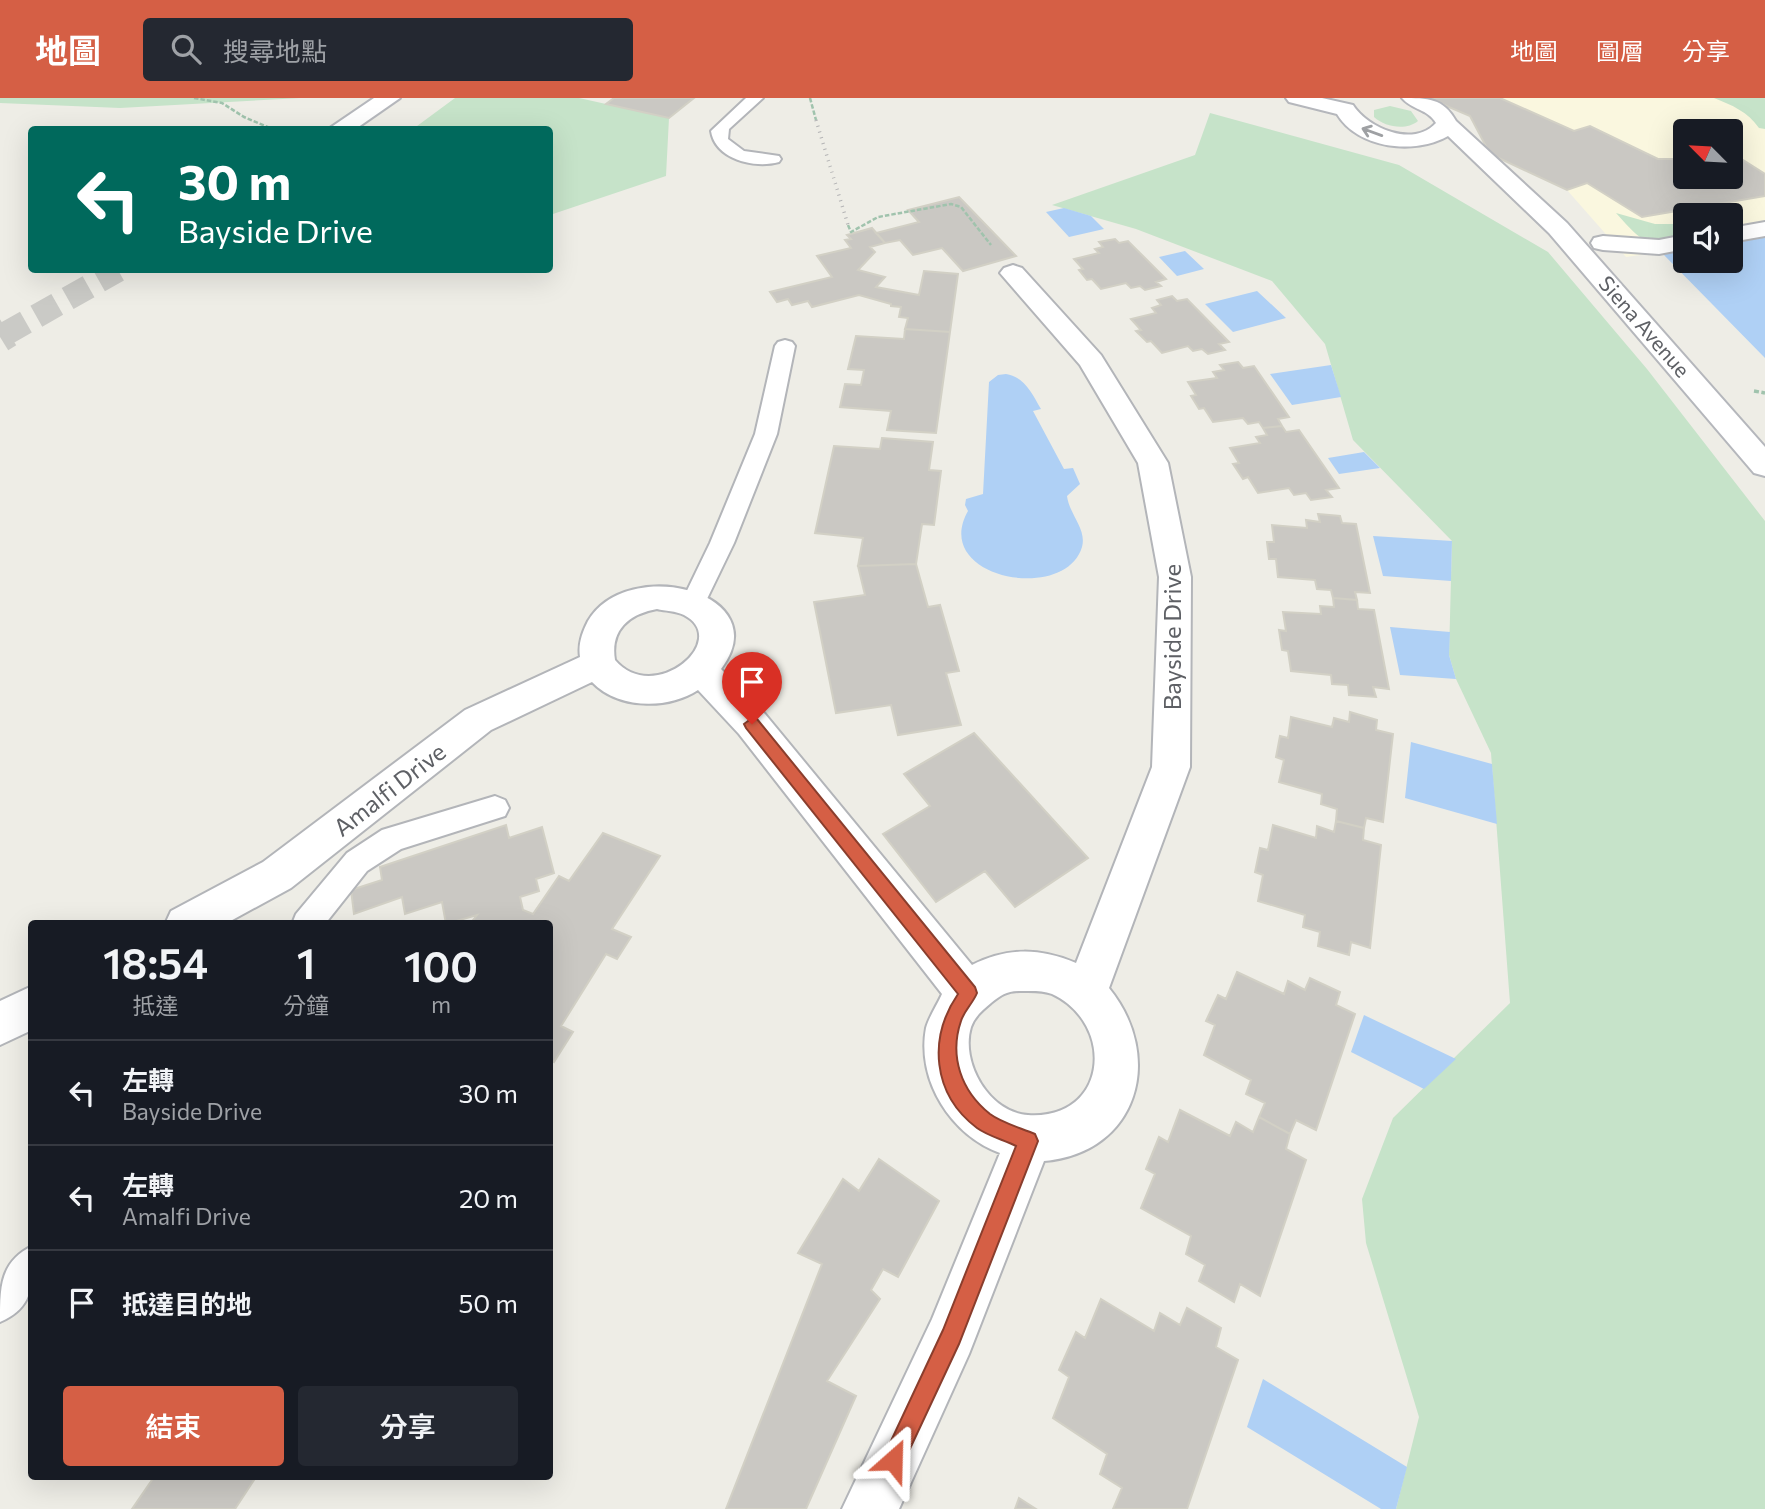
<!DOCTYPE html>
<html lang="zh-TW">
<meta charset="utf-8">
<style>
:root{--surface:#171b24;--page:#242831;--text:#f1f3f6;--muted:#9ea1a6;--line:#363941;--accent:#d55f45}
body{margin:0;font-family:Commissioner,"Noto Sans TC",sans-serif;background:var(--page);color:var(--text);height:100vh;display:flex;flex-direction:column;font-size:26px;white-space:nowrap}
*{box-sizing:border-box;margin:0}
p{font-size:23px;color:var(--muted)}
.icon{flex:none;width:38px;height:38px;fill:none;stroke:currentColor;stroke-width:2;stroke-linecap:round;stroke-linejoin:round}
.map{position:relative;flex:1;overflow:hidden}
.side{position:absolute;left:28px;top:822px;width:525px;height:560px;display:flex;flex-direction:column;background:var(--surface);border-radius:7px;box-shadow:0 7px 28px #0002}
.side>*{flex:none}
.hud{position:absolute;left:28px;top:28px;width:525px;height:147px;border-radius:7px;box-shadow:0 7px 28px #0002;background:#00695c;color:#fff;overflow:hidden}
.needle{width:46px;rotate:294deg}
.tools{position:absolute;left:1673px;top:21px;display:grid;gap:14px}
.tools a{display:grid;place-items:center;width:70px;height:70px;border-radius:7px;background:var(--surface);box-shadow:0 7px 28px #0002;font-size:35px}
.pin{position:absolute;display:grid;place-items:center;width:60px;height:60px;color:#fff;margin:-72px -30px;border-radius:50% 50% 50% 0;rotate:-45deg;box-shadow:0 0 7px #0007}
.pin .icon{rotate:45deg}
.me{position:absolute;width:77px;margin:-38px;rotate:25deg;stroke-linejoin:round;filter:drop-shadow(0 0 5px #0008)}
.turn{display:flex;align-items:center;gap:24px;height:147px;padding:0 35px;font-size:32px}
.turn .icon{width:91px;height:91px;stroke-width:2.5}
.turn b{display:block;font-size:49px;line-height:60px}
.eta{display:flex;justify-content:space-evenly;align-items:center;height:119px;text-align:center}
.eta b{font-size:42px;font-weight:600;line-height:49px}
.action{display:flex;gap:14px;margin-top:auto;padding:14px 35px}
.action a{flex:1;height:80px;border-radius:7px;background:var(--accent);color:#fff;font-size:28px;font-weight:600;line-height:80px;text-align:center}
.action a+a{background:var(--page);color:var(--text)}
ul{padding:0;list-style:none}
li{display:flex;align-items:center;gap:21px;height:105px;padding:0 35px;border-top:2px solid var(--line)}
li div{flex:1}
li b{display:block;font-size:26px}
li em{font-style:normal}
header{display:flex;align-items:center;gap:42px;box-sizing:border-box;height:98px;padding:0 35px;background:var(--accent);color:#fff}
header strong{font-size:33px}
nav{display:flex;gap:38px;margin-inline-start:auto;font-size:24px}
.search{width:490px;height:63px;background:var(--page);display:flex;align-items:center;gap:18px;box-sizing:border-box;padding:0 24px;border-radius:7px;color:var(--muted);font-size:26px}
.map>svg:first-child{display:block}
.commercial{fill:#faf7df;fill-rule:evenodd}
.green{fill:#c6e3c9}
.water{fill:#afd0f5}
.building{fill:#cac8c3;stroke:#d2d0c5;stroke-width:2}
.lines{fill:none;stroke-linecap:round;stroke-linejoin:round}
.secondary-tunnel-far1{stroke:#cacac6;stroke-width:24;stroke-dasharray:24 12;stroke-linecap:butt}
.secondary-tunnel{stroke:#cacac6;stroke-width:31;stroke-dasharray:31 15;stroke-linecap:butt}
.lane-casing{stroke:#b3b5b9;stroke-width:4}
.street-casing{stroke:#b3b5b9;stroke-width:4}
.secondary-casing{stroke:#b5b7bc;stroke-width:4}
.path-far1{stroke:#a0c3ad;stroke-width:2.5;stroke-dasharray:4.5 2;stroke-linecap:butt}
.path{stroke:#a0c3ad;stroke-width:3.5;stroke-dasharray:5 2.5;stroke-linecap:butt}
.lane{fill:#fff;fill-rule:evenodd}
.street{fill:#fff;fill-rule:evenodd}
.secondary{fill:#fff;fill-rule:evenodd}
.rail{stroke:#b4b4b5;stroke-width:3.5;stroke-dasharray:1 5;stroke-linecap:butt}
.oneway{stroke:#9ea0a3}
.route{fill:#d55f45;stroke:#8a3e2d;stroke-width:2}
.labels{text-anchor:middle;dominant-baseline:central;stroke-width:5;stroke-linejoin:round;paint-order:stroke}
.far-street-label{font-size:21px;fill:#5e6065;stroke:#fff}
.street-label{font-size:24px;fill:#5e6065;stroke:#fff}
</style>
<header>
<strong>地圖</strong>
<div class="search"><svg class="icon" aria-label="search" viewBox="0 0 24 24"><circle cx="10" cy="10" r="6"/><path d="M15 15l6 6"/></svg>搜尋地點</div>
<nav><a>地圖</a><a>圖層</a><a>分享</a></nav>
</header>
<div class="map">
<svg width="1765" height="1411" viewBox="0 0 1765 1411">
<rect width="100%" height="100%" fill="#eeede6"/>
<path class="commercial" d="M1428,0H1765V139L1731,144V117H1685V151L1626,159L1567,92L1490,56L1470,18ZM1685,33H1731V79H1685Z"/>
<path class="green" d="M0,0H301L120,10L0,5Z
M455,0H579L669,20L666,78L550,117V32L413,31Z
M1714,0H1765V31L1759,30C1748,14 1732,7 1714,0Z
M1390,8L1411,13L1418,23C1406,33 1385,29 1374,19V12Z
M1210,15L1399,67L1548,154L1647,271L1765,423V1411H1396L1419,1319L1366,1145L1362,1101L1393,1020L1510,905L1491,655L1456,581L1449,557L1452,443L1353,342L1325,246L1272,183L1136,131L1052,107L1195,57Z
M1616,115L1655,126H1685V138C1642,145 1646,148 1616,115Z"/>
<path class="water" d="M1064,110L1091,118L1104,131L1069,139L1046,114Z
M1765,139V260L1662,155L1685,151V163H1731V144Z
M1185,153L1204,171L1177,178L1159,159Z
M1257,193L1286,220L1233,234L1205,206Z
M1331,267L1341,299L1292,307L1270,276Z
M1006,276C1025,279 1032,296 1041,311L1033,313L1064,371L1073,370L1080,386L1067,398C1069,416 1087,431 1082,449C1065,506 930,480 968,413L965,407L966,401L983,396L989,284L998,277Z
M1364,354L1380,370L1339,376L1328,360Z
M1373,438L1452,443L1451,483L1383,478Z
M1390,529L1450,534L1449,557L1456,581L1400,577Z
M1411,644L1492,666L1497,726L1405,700Z
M1364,917L1456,961L1424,991L1351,954Z
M1263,1281L1407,1369L1396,1411H1381L1247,1329Z"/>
<path class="building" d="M614,0H694L669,20L606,6Z
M1428,0H1500L1574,33L1590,28L1658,61H1685V79H1731V62H1743L1765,76V98L1642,119L1587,85L1567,92L1490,56L1470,18Z
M959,99L1016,158L963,173L942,150L913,157L900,142L885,145L876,135L919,124L908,112Z
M872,130L885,145L870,149L875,154L858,172L885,179L876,189L919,197L924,173L958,176L950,234L905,231L908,220L899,219L901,209L891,208V206L859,197L812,209L808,203L792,207L788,201L777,204L770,194L832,179L817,158L851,150L845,142L851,141L847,137Z
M1115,141L1119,145L1128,143L1166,181L1156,184L1161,188L1145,192L1140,188L1131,190L1126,185L1101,191L1092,181L1087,182L1079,172L1083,171L1074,161L1099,155L1095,151L1103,149L1099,144Z
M1172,198L1177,203L1187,201L1229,244L1219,246L1225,252L1208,256L1202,251L1193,253L1188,248L1162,255L1151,243L1147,244L1136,233L1141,232L1131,221L1156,215L1152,210L1161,207L1157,202Z
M905,231L950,234L936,335L887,332L891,313L840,309L845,286L861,287L864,272L848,271L856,238L904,241Z
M1238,264L1243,270L1254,268L1289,319L1278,321L1282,328L1263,330L1259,324L1248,326L1243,320L1213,324L1204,310L1199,311L1191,298L1196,297L1188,284L1217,280L1213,274L1224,272L1220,267Z
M1282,328L1286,334L1299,332L1339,390L1326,392L1332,399L1311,402L1306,395L1294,397L1289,390L1258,395L1248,379L1243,381L1233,366L1239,365L1230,350L1260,345L1256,339L1267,337L1263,330Z
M882,340L933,344L929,372L941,373L934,427L922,426L916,466L858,468L863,440L815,435L834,348L880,351Z
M1318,416L1340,418L1342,425L1356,426L1370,495L1355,494L1357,502L1333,500L1331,492L1317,491L1315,482L1278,479L1276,461H1269L1267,444H1274L1272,427L1307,430L1306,422L1320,424Z
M916,466L928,509L940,507L959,573L946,575L961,627L898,637L891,607L836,615L814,504L865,497L858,468Z
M1333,500L1357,502L1358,511L1374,512L1389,591L1373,589L1376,599L1349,597L1348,587L1332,586L1331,577L1291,573L1288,553L1282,552L1279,532L1286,533L1283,514L1321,516L1320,508L1334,509Z
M1350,614L1377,622L1376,632L1393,636L1383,724L1366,720L1364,730L1336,723L1337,711L1321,706L1322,696L1279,684L1284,662L1276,659L1280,638L1288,640L1291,619L1332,629L1334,620L1349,624Z
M974,635L1088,760L1015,809L985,773L936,804L883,736L930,708L904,676Z
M1336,723L1364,730L1363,742L1381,747L1370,850L1351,844L1349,857L1318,848L1320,834L1303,829L1305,817L1258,803L1263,777L1255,774L1260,750L1268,752L1273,727L1316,740L1317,728L1334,734Z
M506,727L509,740L542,729L554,775L536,781L539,793L520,799L523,812L533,816L559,778L569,783L603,735L660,758L612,831L631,839L617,861L606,856L561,928L573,934L554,964L550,961V826H470L477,817L446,826L442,804L405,816L402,799L354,816L351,792L382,782L380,769Z
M1237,874L1284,896L1288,883L1305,892L1310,880L1340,894L1336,907L1355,916L1316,1032L1296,1022L1290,1036L1259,1019L1265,1005L1246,996L1251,982L1204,957L1215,927L1206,923L1218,897L1226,901Z
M1180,1012L1230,1038L1236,1024L1253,1034L1259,1019L1290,1036L1286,1051L1306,1062L1260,1198L1240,1186L1234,1204L1199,1183L1205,1167L1186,1156L1191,1138L1141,1110L1155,1076L1146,1071L1159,1039L1168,1044Z
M879,1061L939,1103L898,1179L883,1171L871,1192L880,1201L827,1283L856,1298L806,1411H726L822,1166L798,1155L843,1081L859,1093Z
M1101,1201L1154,1233L1160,1215L1180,1227L1187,1210L1221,1230L1216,1249L1238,1262L1187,1411H1113L1122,1390L1100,1376L1107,1356L1053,1320L1069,1279L1059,1272L1076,1234L1085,1240Z
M154,1379H256L235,1411H132Z
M1019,1400L1036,1411H1015Z"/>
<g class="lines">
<path class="secondary-tunnel-far1" d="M5,236L118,172"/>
<path class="secondary-tunnel" d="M0,239L8,234"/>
<defs>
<path id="lane" d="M746,0H763L729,31L728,41L744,53L779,58L781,61L779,64C754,71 715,61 711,33Z
M785,242L792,244L795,248L777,336L734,445L705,505L702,511L693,514L684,511L681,505L710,445L755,336L775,248L778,244Z
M495,698L505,702L509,710L505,718L401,751L367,773L325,826H292L296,816L347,755L382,732Z
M32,1148C32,1182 37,1208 0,1224C0,1189 0,1164 32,1148Z"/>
<path id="street" d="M1765,124V138L1731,144V130Z
M1685,137V151L1659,156L1603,152L1594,150L1591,145L1594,140L1603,138L1659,142Z
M1013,167L1022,170L1101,257L1168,365L1191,479L1190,669L1109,890C1165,959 1138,1055 1044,1063L969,1256L899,1411H842L932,1221L1000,1055C952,1038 916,983 926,930C929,919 937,907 942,896L739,636L698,592C667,612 618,611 592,584L491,632L291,790L225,826H165L171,813L263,764L465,612L580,559C578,546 582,535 588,523C627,456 779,494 721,571L765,616L972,867C1008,849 1040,850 1076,865L1152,669L1159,479L1138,365L1080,267L1000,175L1004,170ZM657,511C665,513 676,513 684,517C732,542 654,608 615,562C610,532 629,516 657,511ZM1020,893C1030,893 1042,892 1052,896C1116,926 1108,1022 1028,1017C990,1015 960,965 971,929C975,918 983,912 991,905C1001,897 1007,893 1020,893Z
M32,888V932L0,947V903Z"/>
<path id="secondary" d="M374,0H400L354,32H327Z
M1286,0H1322L1353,7C1368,30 1413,50 1436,25C1428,11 1412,12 1402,0C1428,0 1443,0 1456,23L1567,125L1765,349V378L1754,375L1549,135L1448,38C1415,57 1358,51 1337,16L1289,4Z"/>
</defs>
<use href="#lane" class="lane-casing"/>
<use href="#street" class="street-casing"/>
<use href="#secondary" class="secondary-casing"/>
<path class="path-far1" d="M194,0L222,5L244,19L275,32
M810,0L816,22
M848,127L851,134L878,119L951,106L961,109L991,147"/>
<path class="path" d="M1754,293L1765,295"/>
<use href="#lane" class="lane"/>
<use href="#street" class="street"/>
<use href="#secondary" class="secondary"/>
<path class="rail" d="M816,22L848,127"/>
</g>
<defs><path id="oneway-shaft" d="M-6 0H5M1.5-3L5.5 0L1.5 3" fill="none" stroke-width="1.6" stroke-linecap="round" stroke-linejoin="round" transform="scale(1.75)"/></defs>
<use class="oneway" href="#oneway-shaft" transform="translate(1372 34) rotate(-160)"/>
<path class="route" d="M752,620L757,621L975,889L977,895C973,905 964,913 961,923C949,958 961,993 990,1016C1002,1025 1021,1030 1035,1036L1038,1043L959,1246L901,1370L893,1373L885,1370L882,1362L943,1232L1016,1048C1004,1042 988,1038 977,1030C932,996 928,940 958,896L746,630L744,626Z"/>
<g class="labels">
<g class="far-street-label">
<text transform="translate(1645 228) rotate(49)">Siena Avenue</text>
</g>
<g class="street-label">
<text transform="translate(1171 539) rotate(-90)">Bayside Drive</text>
<text transform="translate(389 691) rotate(-38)">Amalfi Drive</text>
</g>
</g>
</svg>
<div class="tools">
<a><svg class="needle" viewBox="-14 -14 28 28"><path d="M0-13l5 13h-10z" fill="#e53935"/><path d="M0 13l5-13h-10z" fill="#9ea1a6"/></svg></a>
<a><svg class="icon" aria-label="sound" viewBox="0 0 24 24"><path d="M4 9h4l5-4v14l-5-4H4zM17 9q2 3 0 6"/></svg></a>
</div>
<div class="pin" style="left:752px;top:626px;background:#d93025"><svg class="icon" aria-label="arrive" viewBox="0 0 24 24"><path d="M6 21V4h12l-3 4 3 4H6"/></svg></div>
<svg class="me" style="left:893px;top:1362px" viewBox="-20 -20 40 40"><path d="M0-17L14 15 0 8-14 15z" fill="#d55f45" stroke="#fff" stroke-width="4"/></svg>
<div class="hud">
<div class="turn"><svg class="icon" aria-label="left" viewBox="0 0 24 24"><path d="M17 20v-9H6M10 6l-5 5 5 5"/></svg><div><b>30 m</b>Bayside Drive</div></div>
</div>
<section class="side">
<div class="eta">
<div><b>18:54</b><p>抵達</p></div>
<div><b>1</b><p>分鐘</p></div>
<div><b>100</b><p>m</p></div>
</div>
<ul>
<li><svg class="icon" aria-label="left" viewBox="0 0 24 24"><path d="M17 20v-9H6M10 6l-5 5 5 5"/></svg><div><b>左轉</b><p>Bayside Drive</p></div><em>30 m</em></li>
<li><svg class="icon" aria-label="left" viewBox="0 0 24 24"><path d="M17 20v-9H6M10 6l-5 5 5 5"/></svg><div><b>左轉</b><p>Amalfi Drive</p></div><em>20 m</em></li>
<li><svg class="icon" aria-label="arrive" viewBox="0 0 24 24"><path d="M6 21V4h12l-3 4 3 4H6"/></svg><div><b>抵達目的地</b></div><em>50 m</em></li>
</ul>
<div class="action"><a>結束</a><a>分享</a></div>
</section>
</div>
